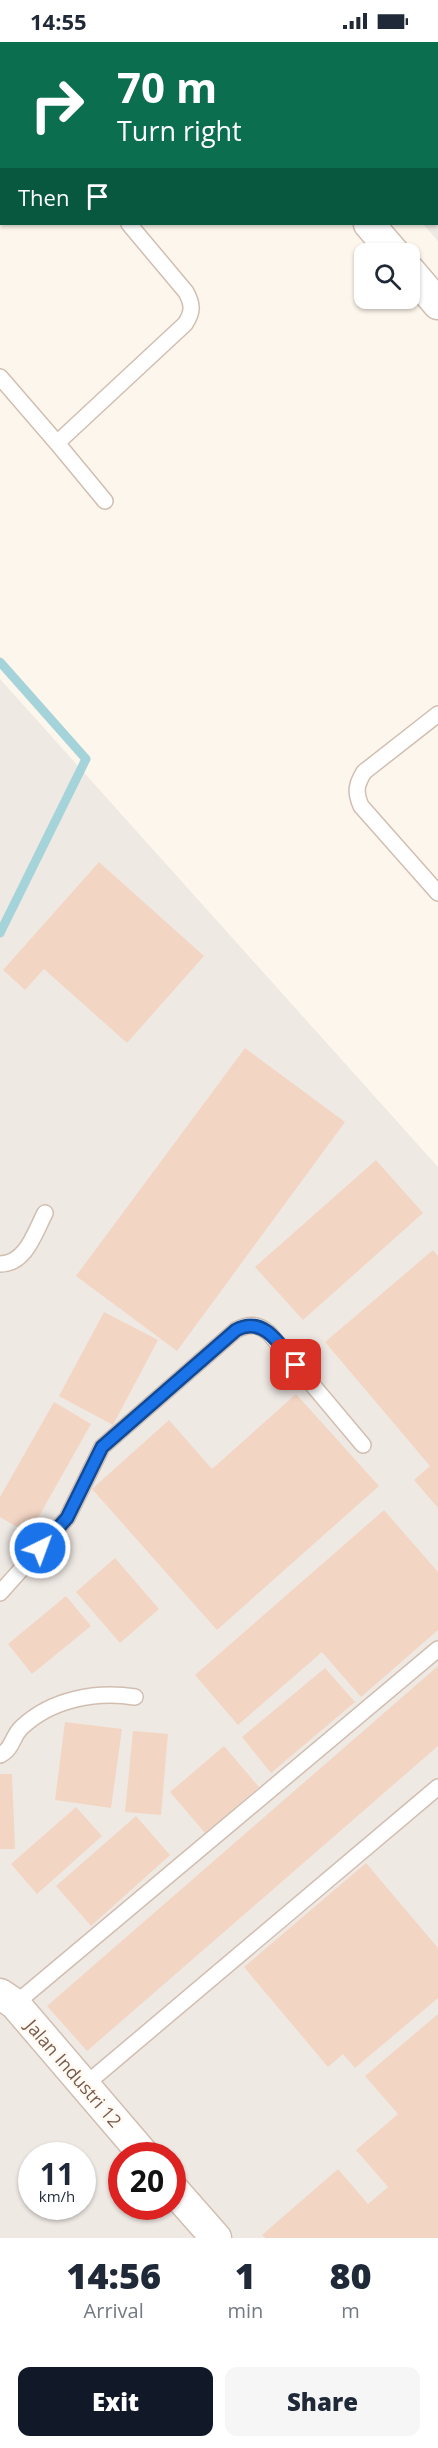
<!DOCTYPE html>
<style>
:root{--surface:#fff;--page:#f6f6f7;--text:#1f2937;--muted:#747a83;--accent:#111827}
body{margin:0;font-family:"Open Sans",sans-serif;background:var(--page);color:var(--text);height:100vh;display:flex;flex-direction:column;font-size:22px;white-space:nowrap}
*{box-sizing:border-box;margin:0}
p{font-size:20px;color:var(--muted)}
.icon{flex:none;width:33px;height:33px;fill:none;stroke:currentColor;stroke-width:2;stroke-linecap:round;stroke-linejoin:round}
.map{position:relative;height:2196px;overflow:hidden}
.sheet{display:flex;flex-direction:column;background:var(--surface);flex:1}
.sheet>*{flex:none}
.banner{position:absolute;left:0px;top:0px;width:438px;height:183px;box-shadow:0 2px 4px #0004;background:#0b6e4f;color:#fff;overflow:hidden}
.buttons{position:absolute;left:354px;top:201px;display:grid;gap:12px}
.buttons a{display:grid;place-items:center;width:66px;height:66px;border-radius:12px;background:var(--surface);box-shadow:0 2px 4px #0004;font-size:30px}
.speed{position:absolute;left:18px;top:2100px;display:flex;gap:12px;font-size:30px;font-weight:700;text-align:center}
.speed>*{display:grid;place-content:center;width:78px;height:78px;border-radius:50%;background:var(--surface);box-shadow:0 2px 4px #0004;line-height:1}
.speed small{font-size:15px;font-weight:400}
.speed .limit{border:9px solid #d22;background:#fff;color:#111}
.pin{position:absolute;display:grid;place-items:center;width:51px;height:51px;color:#fff;margin:-26px;border-radius:12px;box-shadow:0 3px 9px #0006}
.me{position:absolute;width:66px;margin:-33px;rotate:42deg;stroke-linejoin:round;filter:drop-shadow(0 0 4px #0008)}
.turn{display:flex;align-items:center;gap:21px;height:126px;padding:0 18px;font-size:27px}
.turn .icon{width:78px;height:78px;stroke-width:2.5}
.turn b{display:block;font-size:42px;line-height:51px}
.then{display:flex;align-items:center;height:57px;padding:0 18px;background:#0003;gap:12px;font-size:22px}
.eta{display:flex;justify-content:space-evenly;align-items:center;height:102px;text-align:center}
.eta b{font-size:36px;font-weight:800;line-height:42px}
.primary-button{display:flex;gap:12px;margin-top:auto;padding:12px 18px}
.primary-button a{flex:1;height:69px;border-radius:12px;background:var(--accent);color:#fff;font-size:24px;font-weight:800;line-height:69px;text-align:center}
.primary-button a+a{background:var(--page);color:var(--text)}
.status{display:flex;justify-content:space-between;align-items:center;height:42px;padding:0 30px;background:var(--surface);direction:ltr}
.status svg{height:16px;fill:currentColor}
.map>svg:first-child{display:block}
.industrial{fill:#efe9e4;fill-rule:evenodd}
.lines{fill:none;stroke-linecap:round;stroke-linejoin:round}
.stream{stroke:#a5d3da;stroke-width:9}
.building{fill:#f3d5c3}
.lane-casing{stroke:#d1beb0;stroke-width:18}
.street-casing{stroke:#d1beb0;stroke-width:33}
.lane{stroke:#fff;stroke-width:15}
.street{stroke:#fff;stroke-width:30}
.route-casing{stroke:#114b97;stroke-width:15}
.route{stroke:#1a73e8;stroke-width:10}
.labels{text-anchor:middle;dominant-baseline:central;stroke-width:6;stroke-linejoin:round;paint-order:stroke}
.street-label{font-size:18px;fill:#7a5c4d;stroke:#fffaf3}
</style>
<div class="status"><b>14:55</b><svg viewBox="0 0 49 12"><path d="M0 12V9h3v3zM5 12V6h3v6zM10 12V3h3v9zM15 12V0h3v12zM26 1h20v11H26zM47 4h2v5h-2z"/></svg></div>
<div class="map">
<svg width="438" height="2196" viewBox="0 0 438 2196">
<rect width="100%" height="100%" fill="#fdf6ec"/>
<path class="industrial" d="M264,0H438V199L423,182H436V2Z
M0,637L438,1125V2196H0ZM32,2114H82V2164H32ZM122,2114H172V2164H122Z"/>
<g class="lines">
<path class="stream" d="M0,620L86,717L0,891"/>
</g>
<path class="building" d="M99,820L204,914L127,1001L44,927L25,948L3,928Z
M245,1006L345,1080L177,1309L76,1234Z
M376,1118L423,1171L303,1278L255,1225Z
M433,1208L438,1214V1466L414,1438L430,1424L325,1300Z
M104,1270L158,1298L113,1383L59,1354Z
M296,1352L379,1444L217,1588L92,1447L169,1378L212,1427Z
M54,1360L91,1382L29,1492L0,1475V1455Z
M384,1468L438,1530V1588L361,1655L322,1610L238,1683L195,1633Z
M115,1516L159,1567L120,1601L76,1550Z
M66,1554L91,1584L32,1632L8,1602Z
M438,1624V1704L87,2009L47,1964Z
M325,1626L355,1660L271,1731L242,1695Z
M65,1680L122,1687L111,1766L55,1758Z
M133,1689L168,1692L161,1773L125,1770Z
M224,1704L259,1745L205,1791L170,1750Z
M0,1732H12L15,1807H0Z
M76,1765L102,1794L37,1852L11,1822Z
M136,1774L170,1813L91,1884L56,1844Z
M366,1821L438,1906V1956L355,2026L343,2012L328,2025L244,1925Z
M438,1972V2196H265L262,2193L338,2127L368,2162L388,2145L356,2108L398,2072L365,2034Z"/>
<g class="lines">
<defs>
<path id="lane" d="M401,0L403,2
M0,29L2,30
M436,39L438,41
M0,335L57,401
M105,459L57,401L185,282C193,270 193,263 186,250L129,182
M438,672L364,730C356,743 355,750 361,764L438,851
M0,1222C26,1222 35,1190 45,1171
M0,1551L67,1476L102,1405L236,1288C249,1281 258,1282 269,1291L363,1403
M0,1713C13,1707 12,1694 22,1685C52,1657 96,1649 135,1655
M15,1962L438,1607
M85,2043L438,1745"/>
<path id="street" d="M214,0L215,2
M369,182L395,212
M410,229L438,262
M0,1952L15,1962L145,2114
M172,2146L216,2196"/>
</defs>
<use href="#lane" class="lane-casing"/>
<use href="#street" class="street-casing"/>
<use href="#lane" class="lane"/>
<use href="#street" class="street"/>
</g>
<g class="lines">
<defs>
<path id="route" d="M40,1506L67,1476L102,1405L236,1288C264,1273 280,1303 296,1323"/>
</defs>
<use href="#route" class="route-casing"/>
<use href="#route" class="route"/>
</g>
<g class="labels">
<g class="street-label">
<text transform="translate(74 2031) rotate(49)">Jalan Industri 12</text>
</g>
</g>
</svg>
<div class="buttons">
<a><svg class="icon" aria-label="search" viewBox="0 0 24 24"><circle cx="10" cy="10" r="6"/><path d="M15 15l6 6"/></svg></a>
</div>
<div class="speed"><div>11<small>km/h</small></div><div class="limit">20</div></div>
<div class="pin" style="left:296px;top:1323px;background:#d93025"><svg class="icon" aria-label="arrive" viewBox="0 0 24 24"><path d="M6 21V4h12l-3 4 3 4H6"/></svg></div>
<svg class="me" style="left:40px;top:1506px" viewBox="-20 -20 40 40"><circle r="17" fill="#1a73e8" stroke="#fff" stroke-width="3"/><path d="M0-11L8 9 0 5-8 9z" fill="#fff"/></svg>
<div class="banner">
<div class="turn"><svg class="icon" aria-label="right" viewBox="0 0 24 24"><path d="M7 20v-9h11M14 6l5 5-5 5"/></svg><div><b>70 m</b>Turn right</div></div>
<div class="then">Then<svg class="icon" aria-label="arrive" viewBox="0 0 24 24"><path d="M6 21V4h12l-3 4 3 4H6"/></svg></div>
</div>
</div>
<section class="sheet">
<div class="eta">
<div><b>14:56</b><p>Arrival</p></div>
<div><b>1</b><p>min</p></div>
<div><b>80</b><p>m</p></div>
</div>
<div class="primary-button"><a>Exit</a><a>Share</a></div>
</section>
